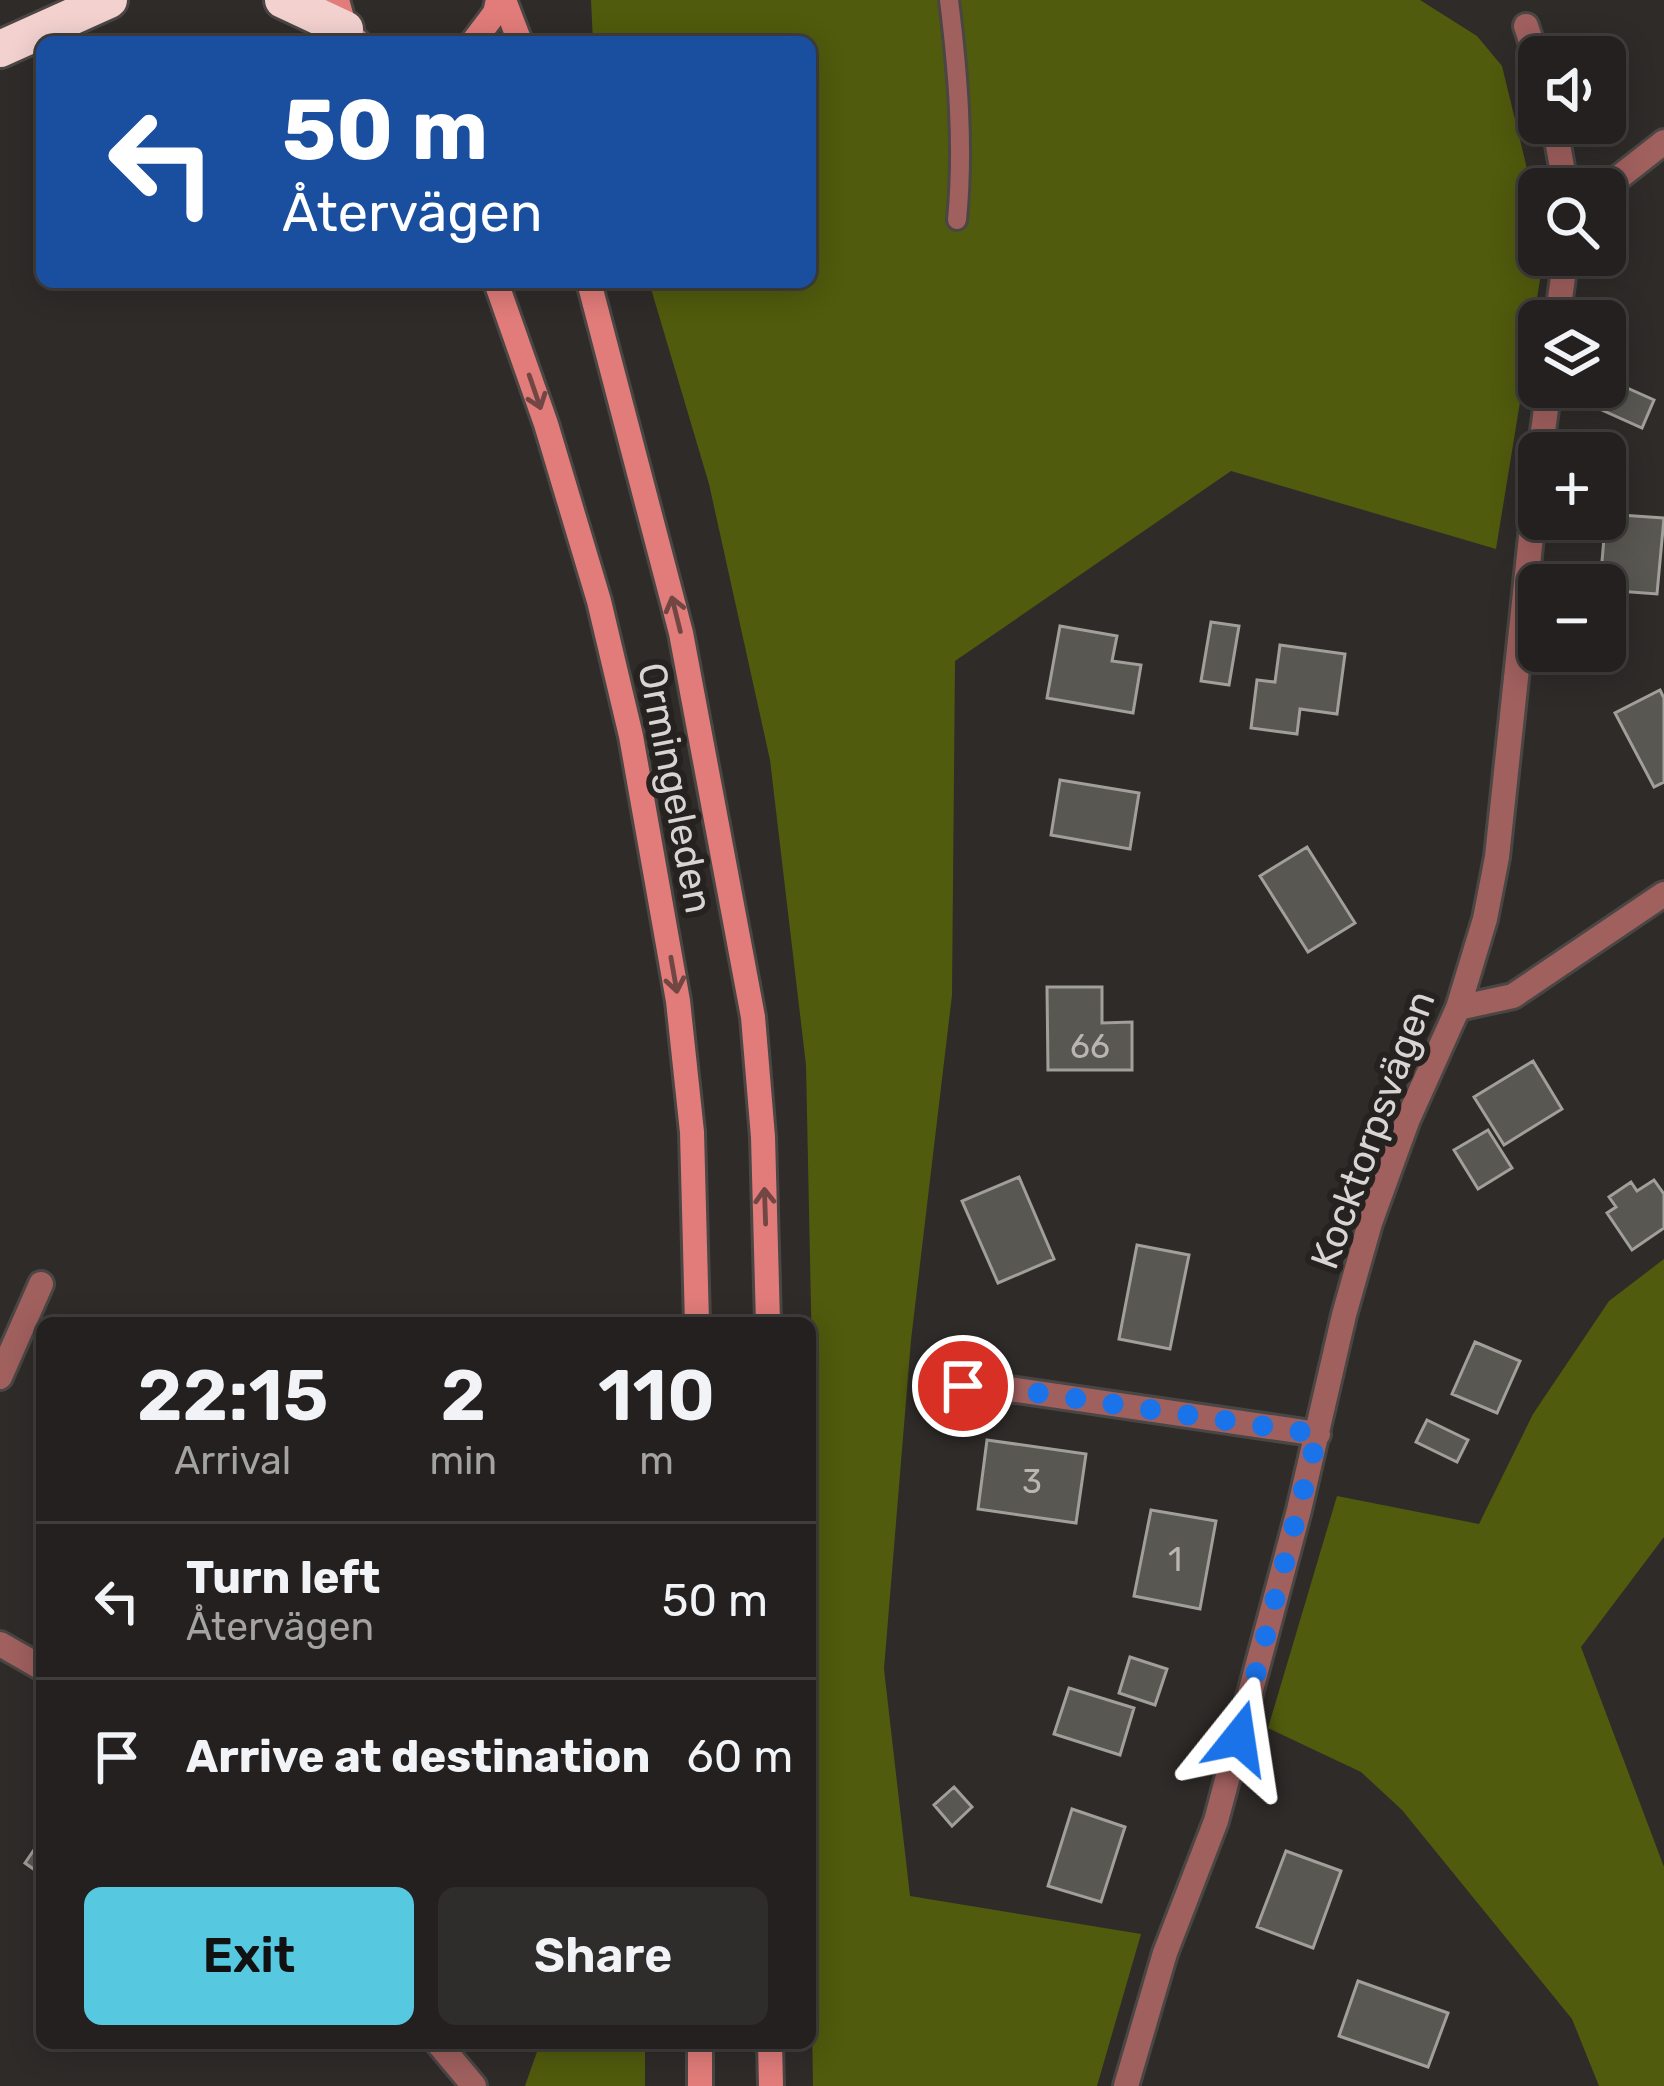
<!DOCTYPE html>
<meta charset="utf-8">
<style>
:root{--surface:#23201f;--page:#2f2d2c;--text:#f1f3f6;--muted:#a3a3a4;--line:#403e3d;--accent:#56c9e1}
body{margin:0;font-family:Rubik,sans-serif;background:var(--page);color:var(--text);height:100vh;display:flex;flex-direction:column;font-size:45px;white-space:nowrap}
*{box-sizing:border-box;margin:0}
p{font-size:39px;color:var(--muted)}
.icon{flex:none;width:66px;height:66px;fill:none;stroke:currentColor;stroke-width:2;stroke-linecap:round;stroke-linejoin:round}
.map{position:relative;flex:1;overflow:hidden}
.drawer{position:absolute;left:36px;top:1317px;width:780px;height:732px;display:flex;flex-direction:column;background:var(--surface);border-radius:18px;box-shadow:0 6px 30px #0003,0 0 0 3px var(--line)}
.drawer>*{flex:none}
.banner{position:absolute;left:36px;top:36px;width:780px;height:252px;border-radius:18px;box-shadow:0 6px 30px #0003,0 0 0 3px var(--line);background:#1a4fa0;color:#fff;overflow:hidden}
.controls{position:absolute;left:1518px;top:36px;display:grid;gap:24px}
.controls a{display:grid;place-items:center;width:108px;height:108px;border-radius:18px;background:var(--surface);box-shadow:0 6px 30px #0003,0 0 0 3px var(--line);font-size:60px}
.pin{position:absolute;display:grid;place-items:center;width:102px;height:102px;color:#fff;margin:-51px;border:6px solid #fff;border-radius:50%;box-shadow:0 3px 12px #0007}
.me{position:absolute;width:132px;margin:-66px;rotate:15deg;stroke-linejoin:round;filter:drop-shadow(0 0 9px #0008)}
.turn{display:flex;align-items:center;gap:42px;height:252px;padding:0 48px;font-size:54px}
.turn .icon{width:156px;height:156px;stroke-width:2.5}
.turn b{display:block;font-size:84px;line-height:102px}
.eta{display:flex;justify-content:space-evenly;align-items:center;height:204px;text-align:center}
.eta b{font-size:72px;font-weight:600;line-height:84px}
.primary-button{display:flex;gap:24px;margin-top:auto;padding:24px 48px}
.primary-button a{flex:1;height:138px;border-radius:18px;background:var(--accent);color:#111;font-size:48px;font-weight:600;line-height:138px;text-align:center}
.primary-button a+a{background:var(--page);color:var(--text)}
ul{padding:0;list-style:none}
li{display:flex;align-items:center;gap:36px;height:156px;padding:0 48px;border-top:3px solid var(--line)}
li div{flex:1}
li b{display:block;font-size:45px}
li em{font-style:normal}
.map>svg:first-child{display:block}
.green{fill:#505b0d}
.building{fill:#595752;stroke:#a19f9a;stroke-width:3}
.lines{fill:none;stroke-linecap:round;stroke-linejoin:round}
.lane-casing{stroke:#4a4644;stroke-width:24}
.street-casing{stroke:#4a4644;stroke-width:30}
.secondary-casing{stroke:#4a4644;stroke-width:30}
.highway-casing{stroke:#4a4644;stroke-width:42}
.lane{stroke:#a0605e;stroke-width:18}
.street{stroke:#a0605e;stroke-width:24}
.secondary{stroke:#e17c7a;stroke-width:24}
.highway{stroke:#f2d1cf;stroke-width:36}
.oneway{stroke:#714643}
.route{stroke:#1a73e8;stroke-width:21;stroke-dasharray:0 37.8}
.labels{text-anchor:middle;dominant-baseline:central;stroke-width:12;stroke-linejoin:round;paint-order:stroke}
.number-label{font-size:33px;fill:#b8b5b3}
.street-label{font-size:39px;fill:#d7d4d3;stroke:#26221f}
</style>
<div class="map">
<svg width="1664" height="2086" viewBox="0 0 1664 2086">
<rect width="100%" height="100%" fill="#2f2b29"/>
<path class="green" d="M591,0H1420L1477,36L1502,66L1539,218V255H1544L1496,549L1231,471L955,661L952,995L911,1340L884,1669L910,1896L1141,1934L1097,2086H813L810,1897L816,1550L806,1065L770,760L709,484L649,282H810V42H593Z
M1664,1259V1537L1581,1647L1664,1867V2086H1599L1572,2019L1402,1810L1361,1772L1268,1728L1337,1496L1479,1524L1533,1414L1609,1301Z
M540,2043H645V2086H525Z"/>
<path class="building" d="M1605,378L1654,400L1642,428L1593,406L1601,387H1605Z
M1606,514L1664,518L1657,594L1605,590V585H1600Z
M1211,622L1239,626L1229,685L1201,681Z
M1060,626L1117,636L1112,661L1141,665L1133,713L1047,698Z
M1280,645L1345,654L1337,714L1300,709L1297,734L1251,728L1257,680L1275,682Z
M1660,690L1664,698V782L1654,787L1615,713Z
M1060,780L1139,793L1130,849L1051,835Z
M1307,847L1355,923L1308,952L1260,876Z
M1047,987H1102V1023L1132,1022V1070H1048Z
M1533,1061L1562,1109L1504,1145L1474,1097Z
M1488,1130L1512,1168L1478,1189L1454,1150Z
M1019,1177L1054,1259L998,1283L962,1201Z
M1654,1180L1664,1194V1228L1632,1250L1607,1213L1616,1207L1609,1197L1631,1182L1637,1191Z
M1137,1245L1189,1255L1170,1349L1119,1339Z
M1475,1342L1520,1361L1497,1413L1452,1394Z
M1427,1420L1468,1440L1457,1462L1416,1442Z
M987,1440L1086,1454L1076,1523L978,1509Z
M1151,1510L1216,1521L1200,1609L1134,1596Z
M1130,1657L1167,1669L1155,1705L1119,1693Z
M1069,1688L1134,1708L1120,1755L1054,1734Z
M954,1787L972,1807L952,1826L934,1805Z
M1072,1809L1125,1827L1101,1902L1048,1886Z
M42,1838V1875L25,1863Z
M1286,1851L1341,1871L1313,1948L1257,1927Z
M1358,1981L1448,2013L1428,2067L1339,2036Z"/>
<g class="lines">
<defs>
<path id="lane" d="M949,0C958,73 964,147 957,220"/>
<path id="street" d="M1526,26L1539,65
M1554,123L1566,189
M1604,189L1664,142
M1557,321L1566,255
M1540,453L1549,387
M1458,1008L1513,996L1664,894
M0,1377L41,1284
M963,1386L1017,1390L1318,1434
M0,1644L42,1668
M438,2043L474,2086
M1126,2086L1165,1953L1216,1821L1299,1510L1344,1315L1370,1223L1408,1119L1458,1008L1485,919L1497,857L1539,461"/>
<path id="secondary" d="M337,0L345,29L358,42
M504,0L520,42
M473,42L495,13L498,0
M496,282L546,424L599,601L631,736L678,1001L692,1132L697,1323
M589,282L681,633L753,1017L763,1137L768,1323
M700,2043V2086
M770,2043L771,2086"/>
<path id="highway" d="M283,0L345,29
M0,49L109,0"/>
</defs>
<use href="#lane" class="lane-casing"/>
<use href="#street" class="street-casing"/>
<use href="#secondary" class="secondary-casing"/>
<use href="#highway" class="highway-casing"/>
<use href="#lane" class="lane"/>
<use href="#street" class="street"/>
<use href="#secondary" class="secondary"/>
<use href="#highway" class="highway"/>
</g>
<defs><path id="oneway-shaft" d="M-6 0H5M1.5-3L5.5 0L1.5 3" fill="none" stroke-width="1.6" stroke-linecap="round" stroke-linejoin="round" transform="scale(3)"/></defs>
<g class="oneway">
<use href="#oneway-shaft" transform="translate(535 392) rotate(71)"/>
<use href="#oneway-shaft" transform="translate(676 614) rotate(-104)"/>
<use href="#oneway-shaft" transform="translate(674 975) rotate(80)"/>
<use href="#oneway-shaft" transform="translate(765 1206) rotate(-92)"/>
</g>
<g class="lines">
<path class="route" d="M963,1386L1017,1390L1318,1434L1239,1738"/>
</g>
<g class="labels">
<g class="number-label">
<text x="1090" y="1046">66</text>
<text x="1032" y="1481">3</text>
<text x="1175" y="1559">1</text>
</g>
<g class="street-label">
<text transform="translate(675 788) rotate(79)">Ormingeleden</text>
<text transform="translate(1373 1130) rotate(-70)">Kocktorpsvägen</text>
</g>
</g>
</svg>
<div class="controls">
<a><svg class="icon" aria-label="sound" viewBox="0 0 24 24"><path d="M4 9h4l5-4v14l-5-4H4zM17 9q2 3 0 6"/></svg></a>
<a><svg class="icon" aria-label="search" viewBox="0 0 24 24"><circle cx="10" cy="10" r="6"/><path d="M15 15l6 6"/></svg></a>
<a><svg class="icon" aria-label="layers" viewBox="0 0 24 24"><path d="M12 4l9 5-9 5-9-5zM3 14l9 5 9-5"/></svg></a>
<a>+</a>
<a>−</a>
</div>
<div class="pin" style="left:963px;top:1386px;background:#d93025"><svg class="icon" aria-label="arrive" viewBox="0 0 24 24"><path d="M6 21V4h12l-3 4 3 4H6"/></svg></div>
<svg class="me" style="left:1239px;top:1738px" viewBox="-20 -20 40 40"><path d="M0-17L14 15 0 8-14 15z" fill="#1a73e8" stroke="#fff" stroke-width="4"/></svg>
<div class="banner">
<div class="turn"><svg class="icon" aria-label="left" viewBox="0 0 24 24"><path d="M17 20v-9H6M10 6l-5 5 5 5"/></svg><div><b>50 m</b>Återvägen</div></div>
</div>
<section class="drawer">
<div class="eta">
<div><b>22:15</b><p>Arrival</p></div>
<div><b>2</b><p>min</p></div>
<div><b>110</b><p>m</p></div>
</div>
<ul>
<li><svg class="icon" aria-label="left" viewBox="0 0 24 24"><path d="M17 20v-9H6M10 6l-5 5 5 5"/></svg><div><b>Turn left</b><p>Återvägen</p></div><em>50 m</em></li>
<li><svg class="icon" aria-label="arrive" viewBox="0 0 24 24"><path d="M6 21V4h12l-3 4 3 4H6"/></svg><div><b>Arrive at destination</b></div><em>60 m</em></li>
</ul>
<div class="primary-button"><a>Exit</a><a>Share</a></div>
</section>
</div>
